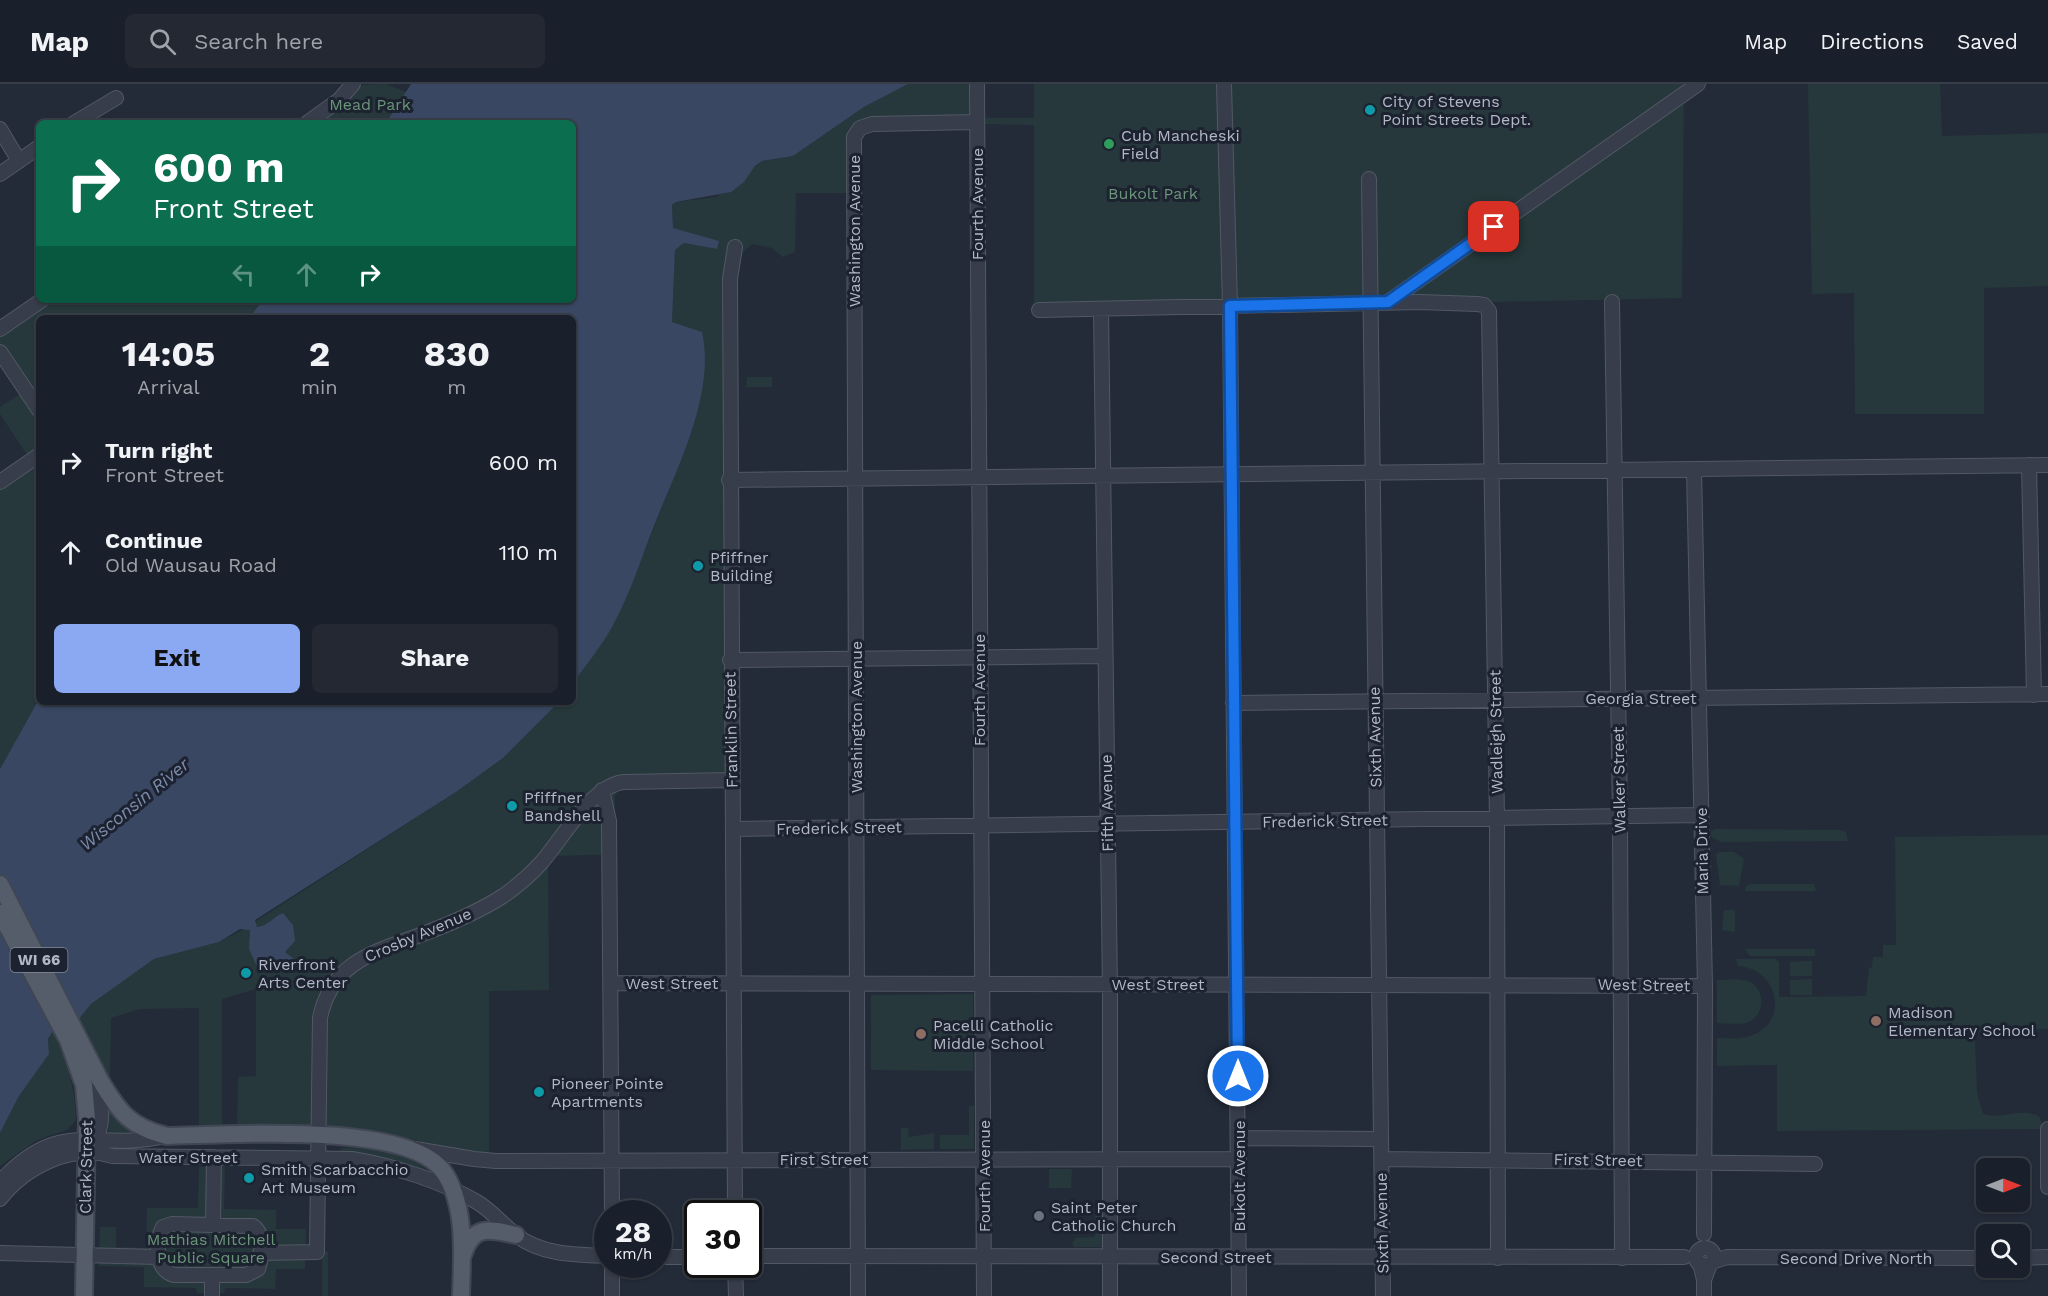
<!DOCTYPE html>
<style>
:root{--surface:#1a202b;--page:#232833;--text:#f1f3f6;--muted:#9fa3a9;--line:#383e47;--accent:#8ba8f2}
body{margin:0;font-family:"Work Sans",sans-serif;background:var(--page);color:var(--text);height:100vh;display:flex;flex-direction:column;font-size:22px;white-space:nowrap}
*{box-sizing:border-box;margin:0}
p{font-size:20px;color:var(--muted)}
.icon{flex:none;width:33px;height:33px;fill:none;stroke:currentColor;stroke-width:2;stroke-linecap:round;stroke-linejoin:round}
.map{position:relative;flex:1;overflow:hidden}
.sheet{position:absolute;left:36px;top:231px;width:540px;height:390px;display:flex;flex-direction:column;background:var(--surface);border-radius:9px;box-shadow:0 2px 4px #0004,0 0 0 2px var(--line)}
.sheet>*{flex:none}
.top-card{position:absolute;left:36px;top:36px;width:540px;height:183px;border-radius:9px;box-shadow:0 2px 4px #0004,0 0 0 2px var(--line);background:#0b6e4f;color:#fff;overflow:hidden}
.needle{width:39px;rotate:90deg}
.fabs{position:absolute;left:1976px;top:1074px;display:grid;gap:12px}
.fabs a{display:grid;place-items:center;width:54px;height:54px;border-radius:9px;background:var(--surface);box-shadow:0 2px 4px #0004,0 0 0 2px var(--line);font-size:30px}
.speed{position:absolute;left:594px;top:1116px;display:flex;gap:12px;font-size:30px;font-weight:700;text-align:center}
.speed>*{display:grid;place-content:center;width:78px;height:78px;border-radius:50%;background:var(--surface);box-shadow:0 2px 4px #0004,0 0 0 2px var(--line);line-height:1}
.speed small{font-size:15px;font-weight:400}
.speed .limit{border:3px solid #111;border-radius:9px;background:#fff;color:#111}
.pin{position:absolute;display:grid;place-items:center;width:51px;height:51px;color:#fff;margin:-26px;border-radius:12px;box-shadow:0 3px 9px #0006}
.me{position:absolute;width:66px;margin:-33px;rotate:0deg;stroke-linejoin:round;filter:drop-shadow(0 0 4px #0008)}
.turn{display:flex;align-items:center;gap:21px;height:126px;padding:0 18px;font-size:27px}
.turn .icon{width:78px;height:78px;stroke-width:2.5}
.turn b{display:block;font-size:42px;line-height:51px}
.lanes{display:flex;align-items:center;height:57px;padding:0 18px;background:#0003;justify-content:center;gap:30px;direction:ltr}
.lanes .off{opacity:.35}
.eta{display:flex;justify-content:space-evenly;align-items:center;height:102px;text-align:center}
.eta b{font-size:36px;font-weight:700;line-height:42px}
.primary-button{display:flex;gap:12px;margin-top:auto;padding:12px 18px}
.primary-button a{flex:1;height:69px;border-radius:9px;background:var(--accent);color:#111;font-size:24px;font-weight:700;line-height:69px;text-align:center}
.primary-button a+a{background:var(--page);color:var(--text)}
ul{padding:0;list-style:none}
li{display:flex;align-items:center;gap:18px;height:90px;padding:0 18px}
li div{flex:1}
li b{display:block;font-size:22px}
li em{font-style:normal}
header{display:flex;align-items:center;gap:36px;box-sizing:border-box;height:84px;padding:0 30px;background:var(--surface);border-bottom:2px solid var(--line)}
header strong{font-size:28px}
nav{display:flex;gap:33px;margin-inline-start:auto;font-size:21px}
.search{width:420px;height:54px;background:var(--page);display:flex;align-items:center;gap:15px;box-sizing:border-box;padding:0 21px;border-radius:9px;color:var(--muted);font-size:22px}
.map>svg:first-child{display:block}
.green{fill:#26383b}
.water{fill:#394762}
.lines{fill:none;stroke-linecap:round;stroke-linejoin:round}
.minor-casing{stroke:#525865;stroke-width:16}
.major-casing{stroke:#404653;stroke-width:20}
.minor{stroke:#373d4a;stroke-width:14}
.major{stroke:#555c6a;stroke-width:16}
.route-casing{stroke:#114b97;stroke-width:15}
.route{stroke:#1a73e8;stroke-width:10}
.culture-dot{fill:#0f9aa8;stroke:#1c222f;stroke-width:2}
.leisure-dot{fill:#2e9e5b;stroke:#1c222f;stroke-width:2}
.education-dot{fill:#8d6e63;stroke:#1c222f;stroke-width:2}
.worship-dot{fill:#6b7280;stroke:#1c222f;stroke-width:2}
.labels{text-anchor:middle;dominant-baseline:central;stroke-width:6;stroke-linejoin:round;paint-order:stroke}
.shield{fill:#1c222f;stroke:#858b99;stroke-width:1.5}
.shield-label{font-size:15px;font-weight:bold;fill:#b2b8c6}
.poi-label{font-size:16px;fill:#b2b8c6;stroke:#1c222f;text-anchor:start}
.park-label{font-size:16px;fill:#6a9579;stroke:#1c222f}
.street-label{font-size:16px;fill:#b2b8c6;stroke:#1c222f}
.water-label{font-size:18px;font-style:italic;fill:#7c8cac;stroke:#1c222f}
</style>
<header>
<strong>Map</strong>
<div class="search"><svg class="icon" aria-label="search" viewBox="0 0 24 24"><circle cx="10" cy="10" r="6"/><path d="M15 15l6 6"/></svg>Search here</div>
<nav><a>Map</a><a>Directions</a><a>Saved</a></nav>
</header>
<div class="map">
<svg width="2048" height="1212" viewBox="0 0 2048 1212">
<rect width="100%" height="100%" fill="#232b39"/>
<path class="green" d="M386,0L411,10L393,39H307L363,1Z
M908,0H972V29L963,33L858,40L849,109H796L795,168L783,173L772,164L752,160L744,167L736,189L738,701L620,705L615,711V770L555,772L548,779L549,906L489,907V1070C447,1068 408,1051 367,1046C324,1039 280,1043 237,1043L238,993L256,992V905L222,915V1043H199V924L139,925L111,934L110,995L79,935L91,920L154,875L219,858L244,845L456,708L503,674L559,618H573V599L602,559L624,520L684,367L700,316L703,294L702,249L672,238L675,166L684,159L717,165L673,144L672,121L676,118L716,113L762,77L793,72L864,23Z
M1034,0H1684L1682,214L1034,228V41L982,40V34H1034Z
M1808,0H1940L1942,52L2048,49V202L1984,204V330H1855L1854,209L1812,210Z
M42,216H263L249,234H39V615L0,685V398L31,377L0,330V323L26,306L0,268V245Z
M747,293H772V303H746Z
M1715,745L1840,746L1846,748L1848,757L1721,758L1710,752L1711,747Z
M2048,751V945L1986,946L1981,950L1977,948L1975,956L1977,1009L1983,1030C2002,1036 2019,1023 2039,1032L2044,1045L1777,1047V981L1717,982V954C1728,954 1740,956 1750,952C1791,939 1778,884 1738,882L1736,875H1775L1779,878V913L1866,912L1869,884L1872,883L1873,873H1883V861H1896L1895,753Z
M1719,768H1734L1744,775L1739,802L1720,801L1716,770Z
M1751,800H1814L1816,807H1745L1746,802Z
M1724,826H1735V848L1722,846Z
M1745,865H1815V872H1750Z
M1812,877V892H1790V878Z
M1812,895V911H1790V896Z
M1717,896C1727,896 1741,894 1750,898C1767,907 1764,934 1746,939C1737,941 1726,939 1717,939Z
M973,910V987L871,986V911Z
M53,947C68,976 75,1004 76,1036L67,1046L37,1056L0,1082V1049L19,1012L49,970L48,955Z
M969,1022H974V1065H940V1051H969Z
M109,1024L142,1051L108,1050Z
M901,1044H908L909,1053L934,1049V1065L901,1066Z
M341,1064C364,1063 414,1071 430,1089L375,1072L341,1067Z
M199,1083H225L224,1125L276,1126V1145H306L305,1185H276L275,1205L225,1204L224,1209H197L196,1204L144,1203V1183L99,1182L100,1143H116V1163L146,1164L147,1124H198Z
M1049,1085H1072L1071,1104H1049Z
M1099,1127L1102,1128L1103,1163H1074L1072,1160L1076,1154L1095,1153V1130Z
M322,1166L328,1168V1212H322Z"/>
<path class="water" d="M411,0H908L864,23L793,72L762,77L755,82L744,98L731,108L676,118L672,121L673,144L719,157L717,165L684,159L675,166L672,238L702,248C716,310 676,386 654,442C641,475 630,511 612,543C601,563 586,581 573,599V234H249L263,216H573V39H386Z
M39,615V618H559L503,674L456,708L255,836L257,843C267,843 274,832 283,829L293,841L295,857L285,868L294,875L291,883L276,888L268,883L258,885L249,865L250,846L240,845L219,858L154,875L91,920L79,935L53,947L48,955L49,970L19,1012L0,1049V685Z"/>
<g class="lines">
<defs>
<path id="minor" d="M977,0L984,1212
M1224,0L1230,222L1239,1212
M74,39L116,14
M307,39L339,16L353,0
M0,45L19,77
M0,90L39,63
M1369,95L1383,1212
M735,163L730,195L735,1130
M1388,218L1698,0
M1612,218L1620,732L1622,1174
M1101,225L1110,907V1212
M1039,226L1419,218L1477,220L1484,221L1489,227L1497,735L1498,1174
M0,245L42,216
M0,268L39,326
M2029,381L2034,611
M1694,385L1705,902L1704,1150
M729,396L2048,381
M0,398L39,371
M730,576L1105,572
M1233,619L2048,610
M602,706L609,737L612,1130
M733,745L1701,731
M611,899L1705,902
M2048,1045V1103
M1239,1054L1380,1055
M92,1062C105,1045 102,1017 97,997
M415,1065L474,1075L496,1077L1239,1075
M1382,1075L1815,1080
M0,1098C61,1032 94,1068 166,1052
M0,1115C25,1083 72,1059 112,1072L352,1075C394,1082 441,1097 477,1118C492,1127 502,1140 516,1151C541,1171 576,1171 608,1172
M172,1140L253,1142C265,1150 262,1173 258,1185L246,1191H174C155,1186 155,1158 163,1143Z
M213,1140L214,1073
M1696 1173a9 9 0 1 1 18 0a9 9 0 1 1-18 0Z
M0,1169L159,1173
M260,1169L317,1168L320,934C332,875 379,867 428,848C454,838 480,827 503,812C516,803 530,791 541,779C562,755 592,701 624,698L732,696
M748,1172L1684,1173
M658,1173H698
M2019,1174L2048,1173
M1712,1178L1727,1173L1986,1174
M1700,1179L1704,1196L1710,1180
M735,1180L736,1212
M1704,1196V1212
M212,1212V1191
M612,1212V1180
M858,1212L854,53L860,44L872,40L977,38"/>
<path id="major" d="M0,800L100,996C119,1028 130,1043 167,1052C227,1051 407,1037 443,1087C467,1121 462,1172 461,1212
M0,829L68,956L84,1001L87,1035L84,1212
M463,1171C473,1140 490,1145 516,1151"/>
</defs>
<use href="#minor" class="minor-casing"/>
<use href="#major" class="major-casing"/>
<use href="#minor" class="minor"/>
<use href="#major" class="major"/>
</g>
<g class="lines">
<defs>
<path id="route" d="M1238,992L1230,222L1388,218L1494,143"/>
</defs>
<use href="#route" class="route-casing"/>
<use href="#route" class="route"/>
</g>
<g class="culture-dot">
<circle cx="1370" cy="26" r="6"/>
<circle cx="698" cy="482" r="6"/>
<circle cx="512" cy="722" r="6"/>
<circle cx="246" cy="889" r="6"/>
<circle cx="539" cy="1008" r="6"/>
<circle cx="249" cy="1094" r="6"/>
</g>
<circle class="leisure-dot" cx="1109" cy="60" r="6"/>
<g class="education-dot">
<circle cx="1876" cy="937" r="6"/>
<circle cx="921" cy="950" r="6"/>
</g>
<circle class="worship-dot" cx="1039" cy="1132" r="6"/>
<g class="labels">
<rect class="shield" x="10.5" y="864" width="57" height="24" rx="4.5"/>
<g class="shield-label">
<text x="39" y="876">WI 66</text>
</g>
<g class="poi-label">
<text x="1382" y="17">City of Stevens<tspan x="1382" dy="18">Point Streets Dept.</tspan></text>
<text x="1121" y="51">Cub Mancheski<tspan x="1121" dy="18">Field</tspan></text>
<text x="710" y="473">Pfiffner<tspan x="710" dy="18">Building</tspan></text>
<text x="524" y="713">Pfiffner<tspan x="524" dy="18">Bandshell</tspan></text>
<text x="258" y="880">Riverfront<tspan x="258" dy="18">Arts Center</tspan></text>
<text x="1888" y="928">Madison<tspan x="1888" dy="18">Elementary School</tspan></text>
<text x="933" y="941">Pacelli Catholic<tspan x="933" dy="18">Middle School</tspan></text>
<text x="551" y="999">Pioneer Pointe<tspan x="551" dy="18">Apartments</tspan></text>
<text x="261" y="1085">Smith Scarbacchio<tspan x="261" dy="18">Art Museum</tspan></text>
<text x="1051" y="1123">Saint Peter<tspan x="1051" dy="18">Catholic Church</tspan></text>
</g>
<g class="park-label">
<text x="370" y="20">Mead Park</text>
<text x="1153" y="109">Bukolt Park</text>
<text x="211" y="1155">Mathias Mitchell<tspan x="211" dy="18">Public Square</tspan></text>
</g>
<g class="street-label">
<text transform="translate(977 120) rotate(-90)">Fourth Avenue</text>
<text transform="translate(854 147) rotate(-90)">Washington Avenue</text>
<text transform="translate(979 606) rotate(-90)">Fourth Avenue</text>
<text x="1641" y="614">Georgia Street</text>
<text transform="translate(856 633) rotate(-90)">Washington Avenue</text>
<text transform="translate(731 646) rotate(-91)">Franklin Street</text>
<text transform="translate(1496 648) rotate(-91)">Wadleigh Street</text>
<text transform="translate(1375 653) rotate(-91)">Sixth Avenue</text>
<text transform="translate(1619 696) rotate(-91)">Walker Street</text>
<text transform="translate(1107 719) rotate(-91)">Fifth Avenue</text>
<text transform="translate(1325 737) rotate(-1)">Frederick Street</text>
<text transform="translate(839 744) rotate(-1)">Frederick Street</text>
<text transform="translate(1702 767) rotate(-91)">Maria Drive</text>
<text transform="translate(418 851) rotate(-23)">Crosby Avenue</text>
<text x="672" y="899">West Street</text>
<text x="1158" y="900">West Street</text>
<text transform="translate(1644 901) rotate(1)">West Street</text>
<text x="188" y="1073">Water Street</text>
<text x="824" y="1075">First Street</text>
<text transform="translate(1598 1076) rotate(1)">First Street</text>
<text transform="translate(86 1083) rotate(-89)">Clark Street</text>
<text transform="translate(984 1092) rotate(-90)">Fourth Avenue</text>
<text transform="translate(1239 1092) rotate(-90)">Bukolt Avenue</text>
<text transform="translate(1382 1139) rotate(-91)">Sixth Avenue</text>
<text x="1216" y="1173">Second Street</text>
<text x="1856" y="1174">Second Drive North</text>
</g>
<g class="water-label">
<text transform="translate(134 720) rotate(-39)">Wisconsin River</text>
</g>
</g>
</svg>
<div class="fabs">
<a><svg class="needle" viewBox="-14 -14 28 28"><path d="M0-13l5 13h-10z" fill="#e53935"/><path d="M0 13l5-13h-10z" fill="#9fa3a9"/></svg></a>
<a><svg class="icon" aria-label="search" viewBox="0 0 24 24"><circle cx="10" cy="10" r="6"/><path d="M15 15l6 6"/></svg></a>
</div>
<div class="speed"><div>28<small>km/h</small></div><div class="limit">30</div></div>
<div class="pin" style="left:1494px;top:143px;background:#d93025"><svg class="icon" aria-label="arrive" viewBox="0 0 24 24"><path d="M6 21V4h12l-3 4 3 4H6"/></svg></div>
<svg class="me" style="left:1238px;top:992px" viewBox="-20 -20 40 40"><circle r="17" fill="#1a73e8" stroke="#fff" stroke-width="3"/><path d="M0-11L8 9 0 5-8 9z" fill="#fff"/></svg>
<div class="top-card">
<div class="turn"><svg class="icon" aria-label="right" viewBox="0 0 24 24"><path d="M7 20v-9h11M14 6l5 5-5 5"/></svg><div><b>600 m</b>Front Street</div></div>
<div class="lanes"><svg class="icon off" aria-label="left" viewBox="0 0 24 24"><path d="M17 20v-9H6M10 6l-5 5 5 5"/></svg><svg class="icon off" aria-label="ahead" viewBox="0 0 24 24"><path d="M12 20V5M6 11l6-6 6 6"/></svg><svg class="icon" aria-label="right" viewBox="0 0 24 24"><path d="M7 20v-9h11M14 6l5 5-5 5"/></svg></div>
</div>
<section class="sheet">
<div class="eta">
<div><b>14:05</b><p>Arrival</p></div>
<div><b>2</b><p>min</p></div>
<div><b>830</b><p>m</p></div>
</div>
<ul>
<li><svg class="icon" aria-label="right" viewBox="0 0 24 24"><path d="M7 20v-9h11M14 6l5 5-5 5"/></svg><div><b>Turn right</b><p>Front Street</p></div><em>600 m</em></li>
<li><svg class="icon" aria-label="ahead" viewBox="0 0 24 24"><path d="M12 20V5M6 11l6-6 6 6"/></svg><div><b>Continue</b><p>Old Wausau Road</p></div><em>110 m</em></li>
</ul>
<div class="primary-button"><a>Exit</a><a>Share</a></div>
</section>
</div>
